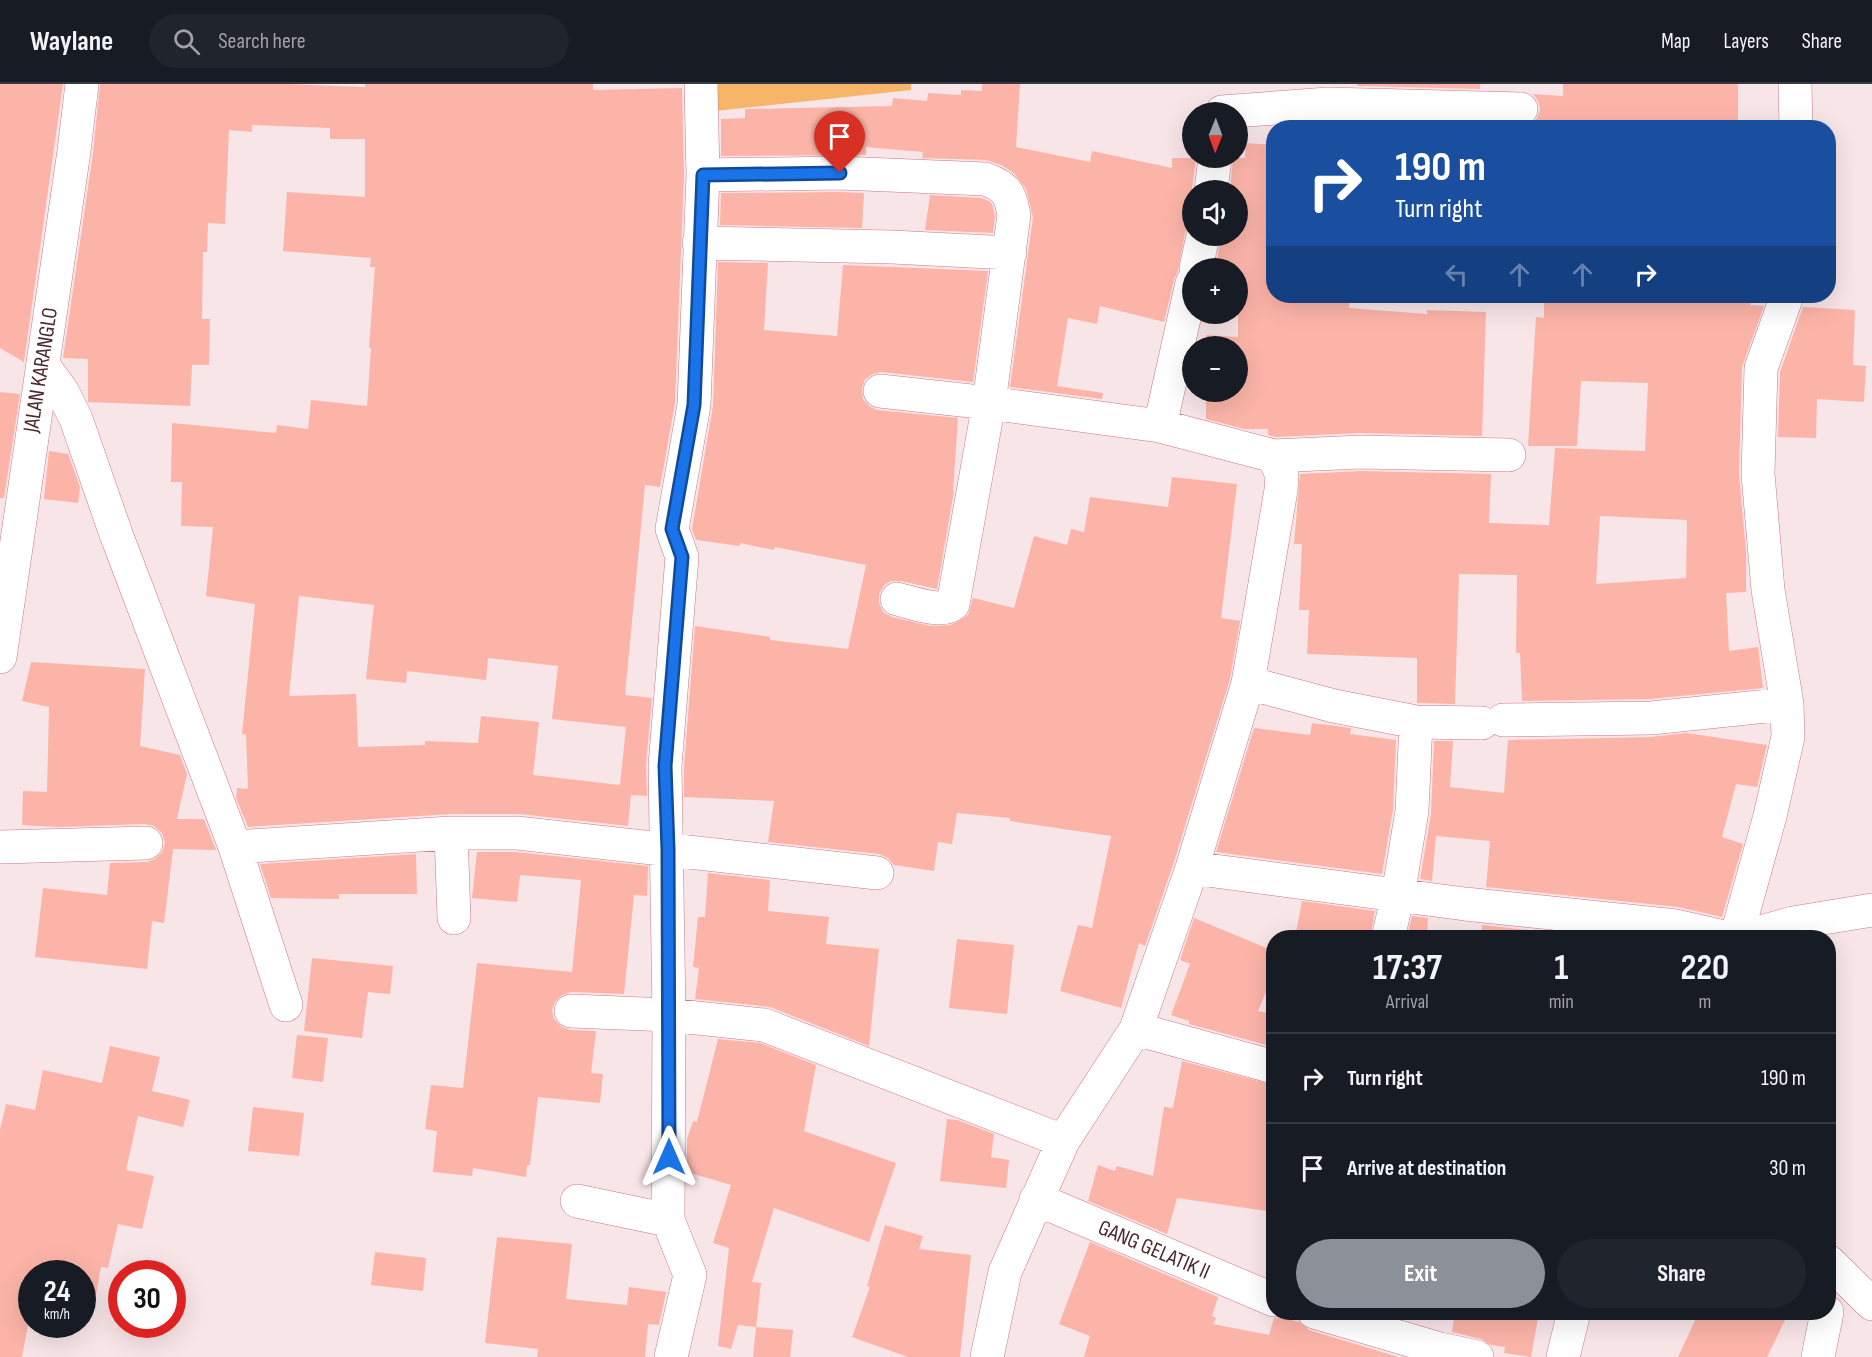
<!DOCTYPE html>
<meta charset="utf-8">
<style>
:root{--surface:#171b24;--page:#20242c;--text:#f1f3f6;--muted:#9ea1a6;--line:#363941;--accent:#8c9099}
body{margin:0;font-family:"Sofia Sans Condensed",sans-serif;background:var(--page);color:var(--text);height:100vh;display:flex;flex-direction:column;font-size:22px;white-space:nowrap}
*{box-sizing:border-box;margin:0}
p{font-size:20px;color:var(--muted)}
.icon{flex:none;width:33px;height:33px;fill:none;stroke:currentColor;stroke-width:2;stroke-linecap:round;stroke-linejoin:round}
.map{position:relative;flex:1;overflow:hidden}
.details{position:absolute;left:1266px;top:846px;width:570px;height:390px;display:flex;flex-direction:column;background:var(--surface);border-radius:24px;box-shadow:0 6px 24px #0002}
.details>*{flex:none}
.hud{position:absolute;left:1266px;top:36px;width:570px;height:183px;border-radius:24px;box-shadow:0 6px 24px #0002;background:#1a4fa0;color:#fff;overflow:hidden}
.needle{width:39px;rotate:181deg}
.fabs{position:absolute;left:1182px;top:18px;display:grid;gap:12px}
.fabs a{display:grid;place-items:center;width:66px;height:66px;border-radius:50%;background:var(--surface);box-shadow:0 6px 24px #0002;font-size:30px}
.speed{position:absolute;left:18px;top:1176px;display:flex;gap:12px;font-size:30px;font-weight:700;text-align:center}
.speed>*{display:grid;place-content:center;width:78px;height:78px;border-radius:50%;background:var(--surface);box-shadow:0 6px 24px #0002;line-height:1}
.speed small{font-size:15px;font-weight:400}
.speed .limit{border:9px solid #d22;background:#fff;color:#111}
.pin{position:absolute;display:grid;place-items:center;width:51px;height:51px;color:#fff;margin:-62px -26px;border-radius:50% 50% 50% 0;rotate:-45deg;box-shadow:0 0 6px #0007}
.pin .icon{rotate:45deg}
.me{position:absolute;width:66px;margin:-33px;rotate:0deg;stroke-linejoin:round;filter:drop-shadow(0 0 4px #0008)}
.turn{display:flex;align-items:center;gap:21px;height:126px;padding:0 30px;font-size:27px}
.turn .icon{width:78px;height:78px;stroke-width:2.5}
.turn b{display:block;font-size:42px;line-height:51px}
.lanes{display:flex;align-items:center;height:57px;padding:0 30px;background:#0003;justify-content:center;gap:30px;direction:ltr}
.lanes .off{opacity:.35}
.eta{display:flex;justify-content:space-evenly;align-items:center;height:102px;text-align:center}
.eta b{font-size:36px;font-weight:700;line-height:42px}
.action{display:flex;gap:12px;margin-top:auto;padding:12px 30px}
.action a{flex:1;height:69px;border-radius:36px;background:var(--accent);color:#fff;font-size:24px;font-weight:700;line-height:69px;text-align:center}
.action a+a{background:var(--page);color:var(--text)}
ul{padding:0;list-style:none}
li{display:flex;align-items:center;gap:18px;height:90px;padding:0 30px;border-top:2px solid var(--line)}
li div{flex:1}
li b{display:block;font-size:22px}
li em{font-style:normal}
header{display:flex;align-items:center;gap:36px;box-sizing:border-box;height:84px;padding:0 30px;background:var(--surface);border-bottom:2px solid var(--line)}
header strong{font-size:28px}
nav{display:flex;gap:33px;margin-inline-start:auto;font-size:21px}
.search{width:420px;height:54px;background:var(--page);display:flex;align-items:center;gap:15px;box-sizing:border-box;padding:0 21px;border-radius:33px;color:var(--muted);font-size:22px}
.map>svg:first-child{display:block}
.green{fill:#f6b569}
.building{fill:#fcb4a8;fill-rule:evenodd}
.lines{fill:none;stroke-linecap:round;stroke-linejoin:round}
.minor-casing{stroke:#cd7886;stroke-width:34}
.minor{stroke:#fff;stroke-width:33}
.route-casing{stroke:#114b97;stroke-width:15}
.route{stroke:#1a73e8;stroke-width:10}
.labels{text-anchor:middle;dominant-baseline:central;stroke-width:6;stroke-linejoin:round;paint-order:stroke}
.street-label{font-size:22px;fill:#4d292f;stroke:#fff}
</style>
<header>
<strong>Waylane</strong>
<div class="search"><svg class="icon" aria-label="search" viewBox="0 0 24 24"><circle cx="10" cy="10" r="6"/><path d="M15 15l6 6"/></svg>Search here</div>
<nav><a>Map</a><a>Layers</a><a>Share</a></nav>
</header>
<div class="map">
<svg width="1872" height="1273" viewBox="0 0 1872 1273">
<rect width="100%" height="100%" fill="#f8e5e7"/>
<path class="green" d="M695,0H911V6L696,29Z"/>
<path class="building" d="M0,0H63L24,278L0,264Z
M100,0H287L365,3V0H593V6L682,4L684,91L675,319L660,403L645,401L625,611L652,614L646,680L647,712L631,711L628,742L519,730H451L248,743L236,714L237,704L248,705L246,650H242L255,520L206,512L213,443L181,442L182,398H171L172,339L276,349L277,341L308,345L311,316L367,322L371,264H369L375,183H370L371,174L283,167L287,108L365,113V55H330V44L252,41V48L229,46L225,140L208,139L207,168H203L202,235H210L209,281H192L190,322L88,318V275L63,274L93,69ZM299,512L374,521L366,595L406,599L407,587L486,596L488,574L558,582L552,635L626,643L620,701L533,691L539,638L481,632L478,659L425,657V661L358,663L356,610L289,612Z
M982,0H1020L1016,63L1090,78L1092,67L1172,84V74H1196L1192,104V137L1185,148L1178,187L1174,195L1164,238L1100,222L1097,240L1068,234L1056,309L1010,303L1033,133L1026,105L1014,89L1001,81L986,76L922,74L923,68L866,63V71L721,72V35L745,34V25L892,22L893,14L927,17L928,9L961,11V6L982,7Z
M1357,0H1480V5L1357,2Z
M1563,0H1738V42H1725V44H1531L1537,34L1540,26L1538,17L1533,10L1563,12Z
M1356,39L1478,43L1356,44Z
M1246,59L1274,61V212H1350L1349,224L1427,230V226L1486,228L1482,352L1360,349L1276,353L1268,351V345H1244L1206,335V308H1238V262H1206V251L1238,253V184L1216,182L1221,152H1238V106H1230L1233,74H1245Z
M840,108L864,109L862,144L720,141L721,109Z
M930,111L981,114L989,117L992,120L995,132L993,149L925,146Z
M718,178L768,179L764,246L837,252L843,181L988,187L973,298L881,288L873,290L865,295L862,304L863,315L869,322L877,326L958,334L953,407H954L937,505L901,497H891L884,501L879,510V519L883,528L892,533L931,542L951,541L968,531L973,514L1014,524L1034,452L1067,461L1071,445L1084,448L1090,413L1168,423L1172,393L1237,400L1221,534L1240,537L1230,595L1174,778L1145,862L1139,859L1121,924L1060,907L1078,841L1092,844L1111,752L1010,737V734L957,729L952,760L938,758L934,787L894,781L888,774L879,770L768,758L774,717L684,713V683L695,542L770,553V556L848,565L866,481L775,463L774,466L740,459V462L696,456L692,445L713,322Z
M1544,212H1751L1750,221L1764,222L1742,283L1739,390L1746,467V508L1726,509L1729,567L1758,563L1763,604L1650,615L1522,617L1520,569H1516L1517,491L1459,490L1455,620L1417,619V574L1307,570L1309,526H1299L1302,460H1294L1300,390L1360,387L1491,390L1489,439L1549,441L1555,364L1645,367L1648,299L1581,297L1577,362H1528L1536,233L1544,234ZM1600,432L1687,436L1686,494L1596,500Z
M1803,223L1855,226L1853,281L1866,282L1864,318L1817,315L1816,354L1778,353L1780,288Z
M1057,302L1103,309L1102,315L1056,309Z
M0,308L20,310L4,414H0Z
M49,367L68,370L80,403L78,419L44,415Z
M31,578L145,585L140,662L180,671L187,690L177,735H204L216,766L173,765L164,839L152,837L147,885L35,873L43,804L107,811L110,779L147,778L155,775L162,768L165,759L162,749L154,742L145,740L60,743L22,741L23,707L47,708L49,623L22,617Z
M1312,639L1351,644L1350,650L1396,656L1393,725L1382,790L1216,768L1254,644L1310,651Z
M1686,649L1767,661L1757,703L1736,700L1722,753L1743,760L1722,833L1678,823L1486,803L1490,757L1436,752L1432,797L1420,795L1431,730L1434,657H1453L1450,703L1504,709L1508,656L1651,653Z
M477,768H516L648,782L647,812L634,811L624,910L571,908L562,911L555,918L552,926L554,935L562,943L570,946L596,947L591,989L603,990L600,1019L538,1013L530,1081H527L526,1093L473,1084L472,1092L433,1088L437,1047L425,1045L431,1001L463,1004L477,879L572,888L581,796L520,791L517,818L472,814Z
M416,770L417,810H339V815L271,814L260,780Z
M708,789L770,796L768,827L829,833L826,860L879,865L869,962L770,923L695,915L699,884L693,883L698,833H705Z
M1302,817L1375,827L1370,854H1295Z
M1412,832L1428,834L1427,854H1407Z
M1194,834L1274,867V889L1258,927L1274,930V963L1189,940V937L1171,931L1190,880L1180,876Z
M1482,841L1605,854H1481Z
M957,855L1014,861L1007,930L949,924Z
M312,874L393,882L390,910L368,908L362,954L304,947Z
M297,951L328,954L323,998L292,994Z
M718,955L760,959L816,981L804,1047L896,1079L869,1158L774,1124L752,1198L761,1199L756,1243L738,1241L731,1265L718,1262L729,1164L713,1159L731,1101L687,1088V1055L693,1037L697,1038Z
M110,962L160,973L152,1007L190,1016L183,1043L138,1032L126,1086L154,1092L142,1145L118,1140L108,1184L101,1183L96,1211L82,1208V1190H32V1220L22,1273H0V1046L6,1020L35,1026L43,986L102,999Z
M1182,977L1274,1001V1128L1177,1114L1167,1150L1088,1117L1098,1081L1115,1087L1117,1082L1153,1092L1164,1023L1173,1024Z
M253,1023L304,1029L299,1072L248,1067Z
M947,1035L957,1036L994,1050L991,1073L1009,1076L1006,1104L940,1097Z
M885,1141L923,1152L919,1165L971,1171L960,1273H908L852,1253L870,1203L867,1202Z
M497,1153L572,1160L566,1215L627,1221L629,1203L666,1208L659,1241L648,1240L645,1273H537L538,1265L485,1259Z
M1090,1158L1218,1213L1212,1232L1216,1234L1213,1240L1269,1251L1274,1234L1281,1233L1299,1238L1309,1246L1398,1273H1084L1090,1252L1059,1240Z
M375,1168L426,1174L423,1207L371,1201Z
M1455,1228H1539L1531,1273L1504,1269L1505,1263L1491,1261L1481,1255L1452,1248Z
M1699,1228H1789L1767,1273H1678Z
M756,1243L793,1246L790,1273H753Z"/>
<g class="lines">
<defs>
<path id="minor" d="M1795,0L1796,44
M1222,28L1328,20L1521,25
M703,91L840,89L985,95C1007,103 1010,109 1014,131L989,319L880,307
M1211,106L1215,74
M699,159L892,163L1010,169
M1196,184L1203,152
M43,281L62,307L76,335L116,450L235,763L286,921
M1274,372L1360,368L1509,371
M897,515C910,518 942,530 953,520L989,319L1160,342
M0,573L74,67L82,0
M1248,599L1334,622L1416,638L1482,639
M1503,636L1651,634L1787,620
M451,749L454,834
M0,763L146,759
M235,763L451,749H517L877,789
M1192,784L1465,820L1676,842L1729,854
M1388,854L1398,811L1412,727L1416,638
M1736,854L1770,732L1788,653L1787,620L1768,506L1758,390L1761,284L1787,212
M1740,854L1793,839L1872,826
M571,927L669,931L764,941L1063,1057
M1136,945L1274,983
M1036,1115L1274,1216
M577,1117L668,1136
M1828,1177L1872,1220
M1314,1228L1440,1265L1477,1273
M671,1273L690,1191L668,1136L669,931L665,682L682,473L672,445L694,321L703,91L701,0
M987,1273L1005,1188L1063,1057L1136,945L1192,784L1248,599L1281,406L1282,392L1274,372L1160,342L1192,199
M1563,1273L1574,1228
M1818,1273L1827,1228"/>
</defs>
<use href="#minor" class="minor-casing"/>
<use href="#minor" class="minor"/>
</g>
<g class="lines">
<defs>
<path id="route" d="M669,1073L668,765L665,682L682,473L672,445L694,321L703,91L840,89"/>
</defs>
<use href="#route" class="route-casing"/>
<use href="#route" class="route"/>
</g>
<g class="labels">
<g class="street-label">
<text transform="translate(41 286) rotate(-81)">JALAN KARANGLO</text>
<text transform="translate(1154 1166) rotate(23)">GANG GELATIK II</text>
</g>
</g>
</svg>
<div class="fabs">
<a><svg class="needle" viewBox="-14 -14 28 28"><path d="M0-13l5 13h-10z" fill="#e53935"/><path d="M0 13l5-13h-10z" fill="#9ea1a6"/></svg></a>
<a><svg class="icon" aria-label="sound" viewBox="0 0 24 24"><path d="M4 9h4l5-4v14l-5-4H4zM17 9q2 3 0 6"/></svg></a>
<a>+</a>
<a>−</a>
</div>
<div class="speed"><div>24<small>km/h</small></div><div class="limit">30</div></div>
<div class="pin" style="left:840px;top:89px;background:#d93025"><svg class="icon" aria-label="arrive" viewBox="0 0 24 24"><path d="M6 21V4h12l-3 4 3 4H6"/></svg></div>
<svg class="me" style="left:669px;top:1073px" viewBox="-20 -20 40 40"><path d="M0-17L14 15 0 8-14 15z" fill="#1a73e8" stroke="#fff" stroke-width="4"/></svg>
<div class="hud">
<div class="turn"><svg class="icon" aria-label="right" viewBox="0 0 24 24"><path d="M7 20v-9h11M14 6l5 5-5 5"/></svg><div><b>190 m</b>Turn right</div></div>
<div class="lanes"><svg class="icon off" aria-label="left" viewBox="0 0 24 24"><path d="M17 20v-9H6M10 6l-5 5 5 5"/></svg><svg class="icon off" aria-label="ahead" viewBox="0 0 24 24"><path d="M12 20V5M6 11l6-6 6 6"/></svg><svg class="icon off" aria-label="ahead" viewBox="0 0 24 24"><path d="M12 20V5M6 11l6-6 6 6"/></svg><svg class="icon" aria-label="right" viewBox="0 0 24 24"><path d="M7 20v-9h11M14 6l5 5-5 5"/></svg></div>
</div>
<section class="details">
<div class="eta">
<div><b>17:37</b><p>Arrival</p></div>
<div><b>1</b><p>min</p></div>
<div><b>220</b><p>m</p></div>
</div>
<ul>
<li><svg class="icon" aria-label="right" viewBox="0 0 24 24"><path d="M7 20v-9h11M14 6l5 5-5 5"/></svg><div><b>Turn right</b></div><em>190 m</em></li>
<li><svg class="icon" aria-label="arrive" viewBox="0 0 24 24"><path d="M6 21V4h12l-3 4 3 4H6"/></svg><div><b>Arrive at destination</b></div><em>30 m</em></li>
</ul>
<div class="action"><a>Exit</a><a>Share</a></div>
</section>
</div>
